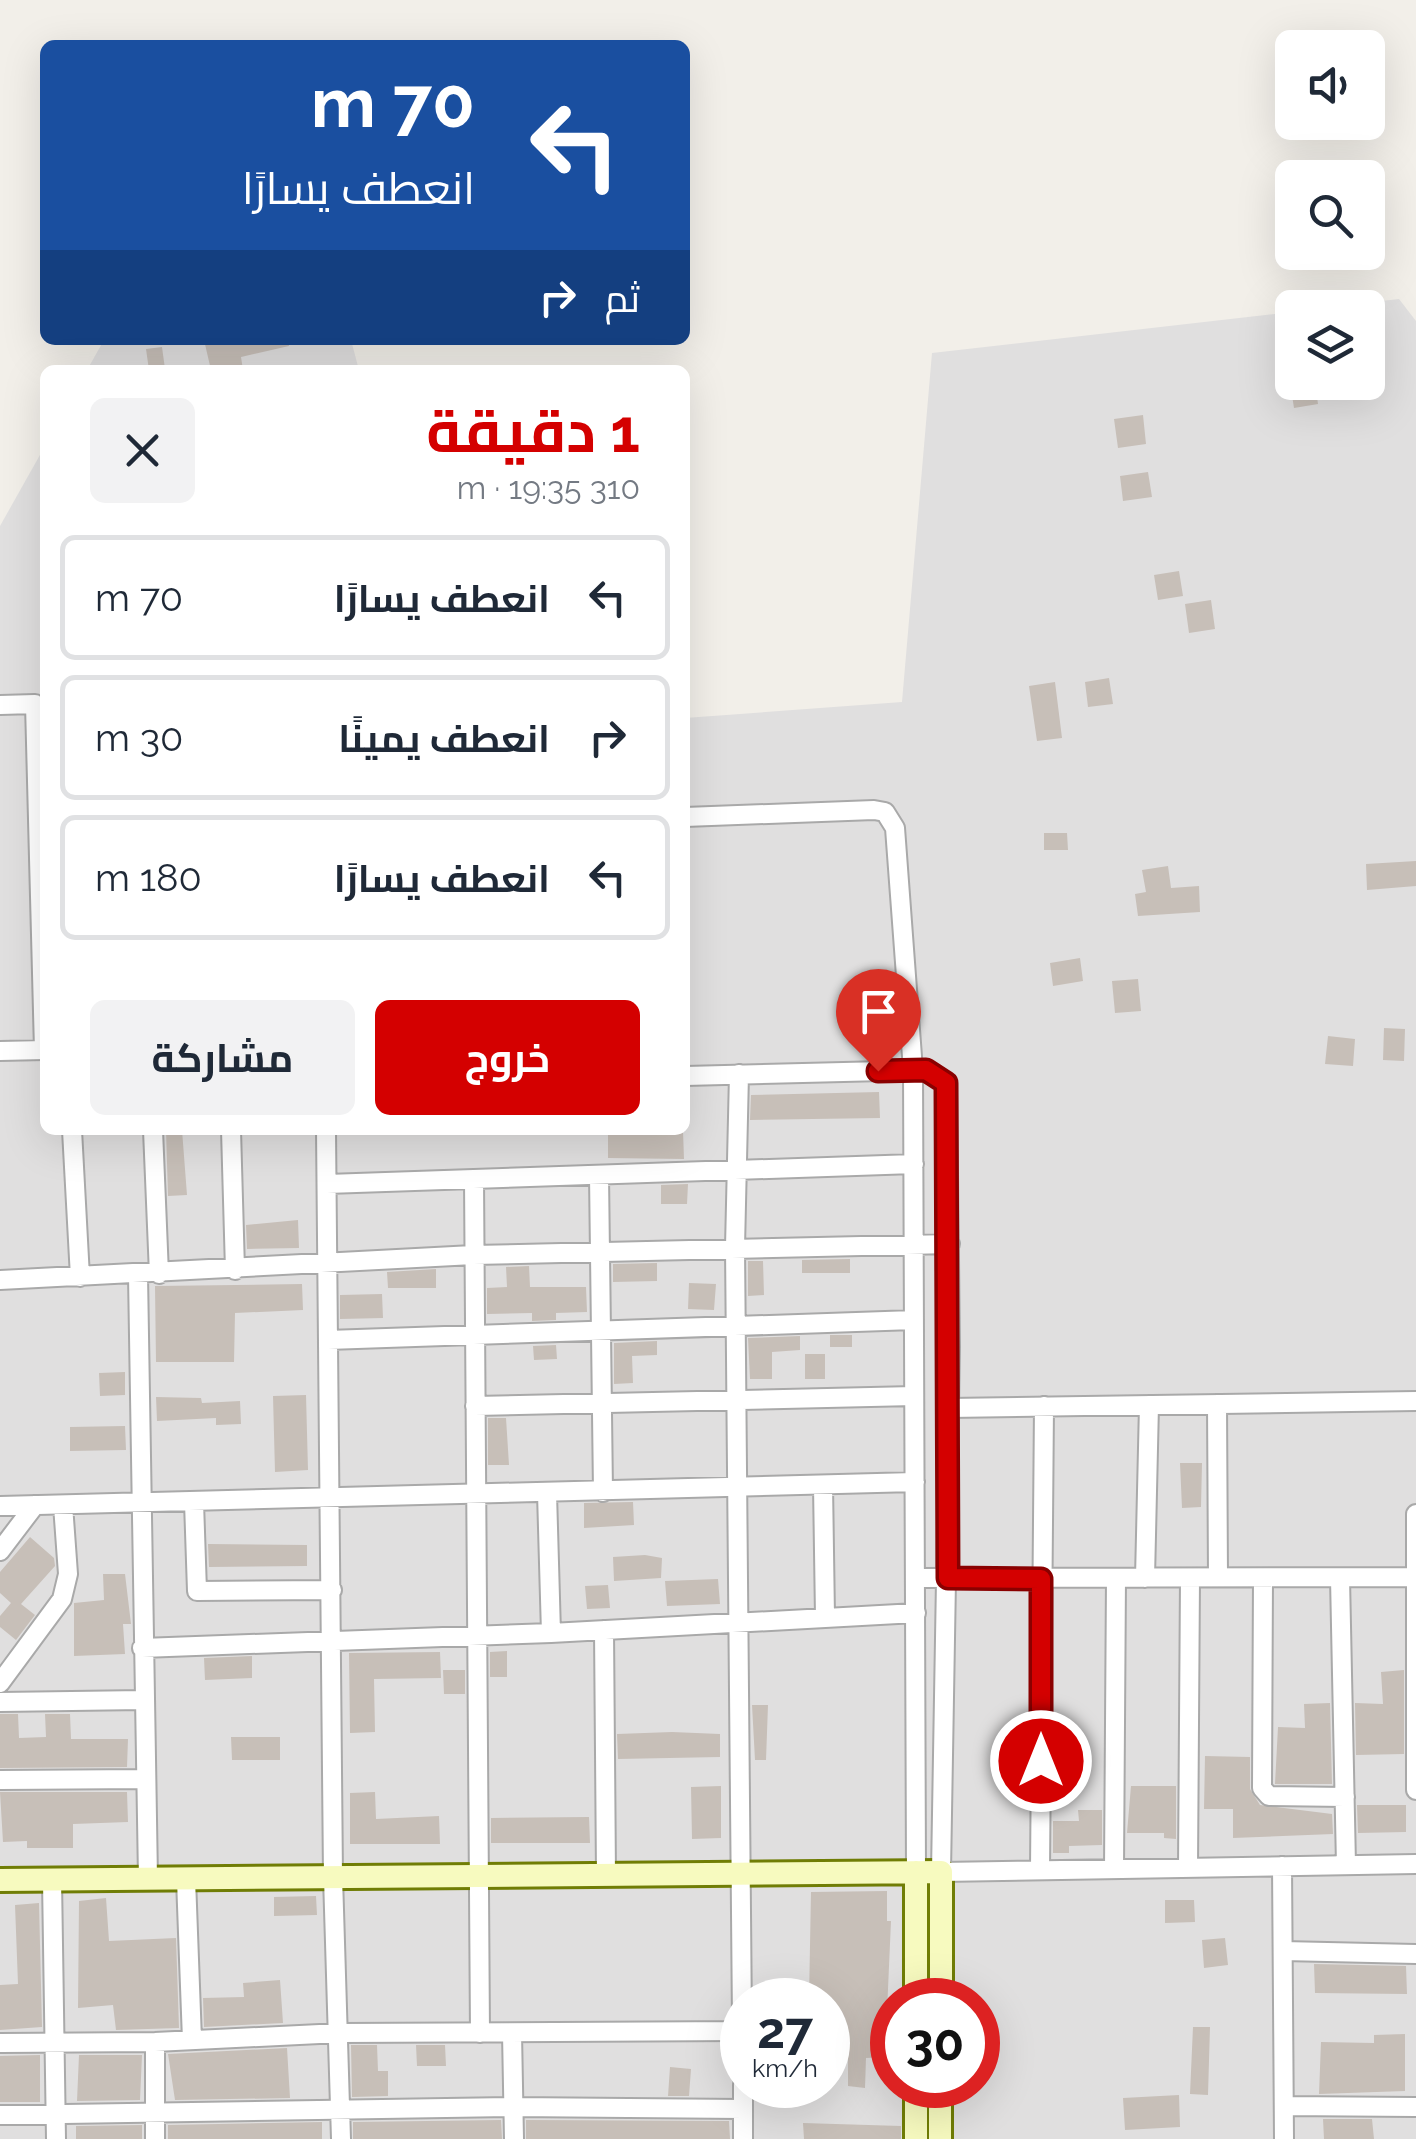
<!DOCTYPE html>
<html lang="ar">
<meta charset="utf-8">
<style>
:root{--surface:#fff;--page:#f2f2f3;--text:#1f2937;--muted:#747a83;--line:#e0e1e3;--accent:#d40000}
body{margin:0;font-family:Raleway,Cairo,sans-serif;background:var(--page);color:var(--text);direction:rtl;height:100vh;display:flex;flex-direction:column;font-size:38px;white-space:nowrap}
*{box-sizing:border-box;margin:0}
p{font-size:32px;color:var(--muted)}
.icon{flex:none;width:55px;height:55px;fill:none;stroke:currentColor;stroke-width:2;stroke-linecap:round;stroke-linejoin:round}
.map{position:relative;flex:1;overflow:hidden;direction:ltr}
.side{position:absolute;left:40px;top:365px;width:650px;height:770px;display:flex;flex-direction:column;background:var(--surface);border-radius:15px;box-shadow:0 10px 40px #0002;direction:rtl}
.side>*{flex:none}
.top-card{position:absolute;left:40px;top:40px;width:650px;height:305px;border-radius:15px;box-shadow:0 10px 40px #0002;direction:rtl;background:#1a4fa0;color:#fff;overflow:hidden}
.controls{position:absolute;left:1275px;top:30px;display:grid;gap:20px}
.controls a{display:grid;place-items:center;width:110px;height:110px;border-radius:15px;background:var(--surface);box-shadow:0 10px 40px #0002;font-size:50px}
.speed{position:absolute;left:720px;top:1978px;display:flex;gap:20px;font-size:50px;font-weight:700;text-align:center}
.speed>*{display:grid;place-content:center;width:130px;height:130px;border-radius:50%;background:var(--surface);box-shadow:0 10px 40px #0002;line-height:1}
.speed small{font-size:25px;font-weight:400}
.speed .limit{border:15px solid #d22;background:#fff;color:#111}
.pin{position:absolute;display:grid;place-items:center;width:85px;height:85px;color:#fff;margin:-102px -42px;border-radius:50% 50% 50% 0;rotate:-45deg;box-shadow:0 0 10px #0007}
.pin .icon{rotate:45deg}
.me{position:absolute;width:110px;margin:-55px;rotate:0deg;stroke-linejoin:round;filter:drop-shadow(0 0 8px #0008)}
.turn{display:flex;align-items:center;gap:35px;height:210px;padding:0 50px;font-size:45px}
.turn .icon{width:130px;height:130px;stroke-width:2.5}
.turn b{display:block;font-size:70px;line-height:85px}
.then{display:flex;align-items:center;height:95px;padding:0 50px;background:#0003;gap:20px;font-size:38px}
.round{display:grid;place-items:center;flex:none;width:105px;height:105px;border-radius:15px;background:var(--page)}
.head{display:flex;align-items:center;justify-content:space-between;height:170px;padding:0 50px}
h1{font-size:60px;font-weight:700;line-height:75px;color:var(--accent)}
.cta{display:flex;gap:20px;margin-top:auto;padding:20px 50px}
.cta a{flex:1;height:115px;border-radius:15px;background:var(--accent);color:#fff;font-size:40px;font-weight:700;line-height:115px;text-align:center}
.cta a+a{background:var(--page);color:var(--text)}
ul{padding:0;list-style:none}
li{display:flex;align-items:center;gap:30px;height:125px;margin:0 20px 15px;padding:0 30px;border:5px solid var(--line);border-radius:15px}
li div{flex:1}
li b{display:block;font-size:38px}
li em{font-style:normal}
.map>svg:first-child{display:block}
.residential{fill:#e0dfdf;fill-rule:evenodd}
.building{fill:#c7bfb8}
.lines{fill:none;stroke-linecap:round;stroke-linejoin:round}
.street-casing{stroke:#a9a9a9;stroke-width:22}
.secondary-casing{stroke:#707d05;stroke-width:28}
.street{stroke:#fff;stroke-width:18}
.secondary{stroke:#f7fabf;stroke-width:22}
.route-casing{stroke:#8a0000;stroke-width:25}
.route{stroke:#d40000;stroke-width:18}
</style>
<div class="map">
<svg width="1416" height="2139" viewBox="0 0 1416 2139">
<rect width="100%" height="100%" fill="#f2efe9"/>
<path class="residential" d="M1399,299L1416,321V2139H0V526L45,446V1130H685V718L902,702L932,353L1292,312V382H1368V308L1329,307ZM742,2000H828V2085H742ZM892,2000H978V2085H892Z
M104,340H351L359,370H87Z"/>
<path class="building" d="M204,340H288L289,346L241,357L243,370H211Z
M162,347L165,369L149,370L146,349Z
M1290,382H1315L1318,404L1294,408Z
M1143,415L1146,444L1118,448L1114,419Z
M1148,472L1152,497L1123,501L1120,476Z
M1179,571L1183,596L1158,600L1154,575Z
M1211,600L1215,629L1189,633L1185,604Z
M1109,678L1113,704L1088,707L1085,682Z
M1055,682L1062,738L1037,741L1029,686Z
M1044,833H1067L1068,850H1044Z
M1416,861V886L1367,890L1366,864Z
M1168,866L1171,888L1199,886L1200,912L1138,916L1135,894L1146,892L1142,870Z
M1080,958L1083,981L1053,986L1050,963Z
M1138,979L1141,1011L1115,1013L1112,981Z
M1384,1028L1405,1029L1404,1061L1383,1060Z
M1328,1036L1355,1039L1353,1066L1325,1064Z
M879,1092L880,1118L750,1120L751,1095Z
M166,1130H182L187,1195L168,1196Z
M683,1131L684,1159L608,1158V1132Z
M688,1184L687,1204H661V1185Z
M298,1220L299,1248L247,1249L246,1225Z
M850,1259V1273H802V1260Z
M748,1261H763L764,1295L748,1296Z
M657,1263V1281L613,1282V1264Z
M529,1266L530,1287H586L587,1312L556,1313V1320L532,1321V1313L487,1314V1288L507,1287L506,1267Z
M436,1269V1288H388L387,1272Z
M689,1283L716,1284L714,1310L688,1309Z
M302,1284L303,1310L235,1313L234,1362H156L155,1286Z
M382,1294L383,1318L340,1319V1295Z
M830,1335H852V1347H830Z
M800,1336V1350L772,1352V1379H750L748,1338Z
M657,1341V1355L632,1356L633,1383L614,1384V1343Z
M556,1345L557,1359L534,1360L533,1346Z
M805,1354H825V1379H805Z
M125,1372V1395L100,1396L99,1373Z
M306,1395L308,1470L275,1472L273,1396Z
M156,1397L201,1398L202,1403L240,1401L241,1424L216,1425V1418L157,1421Z
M488,1418H506L509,1465H488Z
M125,1426L126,1450L70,1451V1427Z
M1180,1463H1202L1201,1507L1182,1508Z
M633,1502L634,1525L584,1528V1503Z
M30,1537L54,1558L55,1566L21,1604L35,1615L16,1640L0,1627V1616L11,1603L0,1593V1572Z
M208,1544L307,1545V1566L209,1567Z
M645,1555L662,1558L661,1578L614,1581L613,1557Z
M103,1574H125L131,1624H123L125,1654L74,1656V1603L104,1600Z
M718,1579L720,1604L667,1606L665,1581Z
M608,1585L610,1608L587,1609L585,1586Z
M507,1651V1677H490V1652Z
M440,1652L441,1678L374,1679L375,1732L350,1733L349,1653Z
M252,1656V1678L205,1680L204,1658Z
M443,1670H465V1694H444Z
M1404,1670V1754L1356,1755L1355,1703L1383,1704L1381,1672Z
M1330,1703L1332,1784H1275L1278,1727L1305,1728L1304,1704Z
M752,1705H768L766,1760H755Z
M0,1714H18L19,1738L46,1737L45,1714H70L71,1739H128L127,1767L0,1768Z
M672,1732L720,1734V1757L618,1759L617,1734Z
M231,1737H280V1760H232Z
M1205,1756L1250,1757V1789L1260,1805L1332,1814L1333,1834L1233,1838V1809H1204Z
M721,1786V1838L692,1839L691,1787Z
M1131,1786H1176V1839L1164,1838V1833H1127Z
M0,1792H127L128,1822L73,1824V1848H27V1841L3,1842Z
M375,1792L376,1819L439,1816L440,1844H350V1793Z
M1357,1805H1406V1832L1358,1833Z
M1078,1810H1102V1845L1069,1846V1853H1053V1821H1079Z
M589,1817L590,1843H491V1818Z
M887,1891V1921H891L885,2057L866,2058L865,2088L848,2086V2057H828V1999H809L811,1892Z
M316,1896L317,1915L274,1916V1897Z
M106,1898L109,1941L176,1938L179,2028L116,2030L113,2005L78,2008L79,1901Z
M1165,1900H1194L1195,1922L1165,1923Z
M39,1903L42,2027L0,2030V1985L18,1984L15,1905Z
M1225,1938L1228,1965L1204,1968L1202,1940Z
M1314,1964L1406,1966L1407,1994L1315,1993Z
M280,1980L283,2023L204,2027L203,1998L244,1997L243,1983Z
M1193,2027H1210L1208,2095L1190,2094Z
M1405,2034V2091L1319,2094L1321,2042L1374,2043V2035Z
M351,2045H377L378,2071H388V2096L352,2097Z
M416,2045H445L446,2066H417Z
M287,2048L290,2098L175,2100L168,2054Z
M40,2055V2102H0V2056Z
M79,2055H142L140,2100L77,2101Z
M670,2067L691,2069L689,2096H668Z
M1179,2095L1180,2127L1125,2130L1123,2098Z
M1323,2119H1372L1374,2139H1324Z
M501,2120L502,2139H353V2122Z
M526,2120L729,2121L730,2139H526Z
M322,2122V2139H168V2125Z
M803,2123L901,2126V2139H804Z
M142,2125V2139H76V2126Z"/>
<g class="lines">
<defs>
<path id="street" d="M0,705L35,704L44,1050
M685,817L874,810L885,812L895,828L913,1070L916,1872
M0,1051L45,1050
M739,1074L735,1247L742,2023
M685,1076L925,1070L947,1083L950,1347L941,1872L1416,1864
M72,1130L80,1277
M153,1130L159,1274
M231,1130L235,1270
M326,1130L333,1877L341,2139
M599,1175L603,1492
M474,1179L480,2033
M327,1184L914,1164
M138,1275L148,1879
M0,1280L473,1255L950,1244
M328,1340L914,1320
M1217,1404L1218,1577
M475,1406L914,1396
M949,1408L1416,1401
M823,1485L825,1617
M547,1493L551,1633
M194,1502L197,1591L332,1590
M0,1506L915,1482
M1416,1514V1790
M0,1551L35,1505
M915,1578L1416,1577
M1145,1578L1149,1405
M1263,1578L1262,1788L1269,1796L1345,1797
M1340,1578L1346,1865
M604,1630L606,1875
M142,1648L551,1633L916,1613
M0,1683L62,1599L68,1574L63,1505
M0,1702L143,1700
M0,1780L145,1779
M1282,1866L1284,2139
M1188,1868L1190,1578
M1114,1869L1116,1578
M1040,1870L1044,1406
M186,1879L192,2040
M52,1880L56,2139
M1283,1951L1416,1954
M512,2033L514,2139
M0,2043L155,2042L340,2033L742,2031
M743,2085V2139
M1284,2106L1416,2107
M0,2115L514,2107L743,2109
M155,2139V2042"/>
<path id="secondary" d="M0,1880L941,1872V2000
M916,2000V1872
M916,2139V2085
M940,2139V2085"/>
</defs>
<use href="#street" class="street-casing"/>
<use href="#secondary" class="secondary-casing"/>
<use href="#street" class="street"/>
<use href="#secondary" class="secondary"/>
</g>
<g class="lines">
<defs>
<path id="route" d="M878,1071L926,1070L946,1083L948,1578L1041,1579V1761"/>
</defs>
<use href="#route" class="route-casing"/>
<use href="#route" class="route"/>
</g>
</svg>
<div class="controls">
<a><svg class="icon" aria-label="sound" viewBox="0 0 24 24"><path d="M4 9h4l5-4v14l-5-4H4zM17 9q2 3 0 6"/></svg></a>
<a><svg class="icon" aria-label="search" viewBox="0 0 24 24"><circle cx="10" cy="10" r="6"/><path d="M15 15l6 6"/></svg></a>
<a><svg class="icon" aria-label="layers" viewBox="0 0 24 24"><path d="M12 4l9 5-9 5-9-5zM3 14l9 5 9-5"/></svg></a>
</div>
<div class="speed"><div>27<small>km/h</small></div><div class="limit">30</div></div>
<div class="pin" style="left:878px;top:1071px;background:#d93025"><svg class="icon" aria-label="arrive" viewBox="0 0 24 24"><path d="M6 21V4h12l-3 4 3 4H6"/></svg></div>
<svg class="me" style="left:1041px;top:1761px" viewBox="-20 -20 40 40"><circle r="17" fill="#d40000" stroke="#fff" stroke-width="3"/><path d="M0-11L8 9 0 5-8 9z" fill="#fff"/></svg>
<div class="top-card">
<div class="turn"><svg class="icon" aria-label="left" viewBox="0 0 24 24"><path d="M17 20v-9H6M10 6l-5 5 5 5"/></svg><div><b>70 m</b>انعطف يسارًا</div></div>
<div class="then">ثم<svg class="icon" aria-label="right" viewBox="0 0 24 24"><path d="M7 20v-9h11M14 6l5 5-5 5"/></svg></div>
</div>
<section class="side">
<div class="head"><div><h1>1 دقيقة</h1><p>310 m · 19:35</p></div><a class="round"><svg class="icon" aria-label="close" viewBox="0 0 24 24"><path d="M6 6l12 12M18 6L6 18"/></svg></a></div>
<ul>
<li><svg class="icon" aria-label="left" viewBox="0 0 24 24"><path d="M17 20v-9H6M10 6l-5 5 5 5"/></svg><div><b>انعطف يسارًا</b></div><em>70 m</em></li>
<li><svg class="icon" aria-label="right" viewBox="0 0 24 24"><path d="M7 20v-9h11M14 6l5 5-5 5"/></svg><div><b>انعطف يمينًا</b></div><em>30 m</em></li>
<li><svg class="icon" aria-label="left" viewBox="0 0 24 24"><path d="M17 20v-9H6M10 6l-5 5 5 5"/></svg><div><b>انعطف يسارًا</b></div><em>180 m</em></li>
</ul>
<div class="cta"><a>خروج</a><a>مشاركة</a></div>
</section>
</div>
